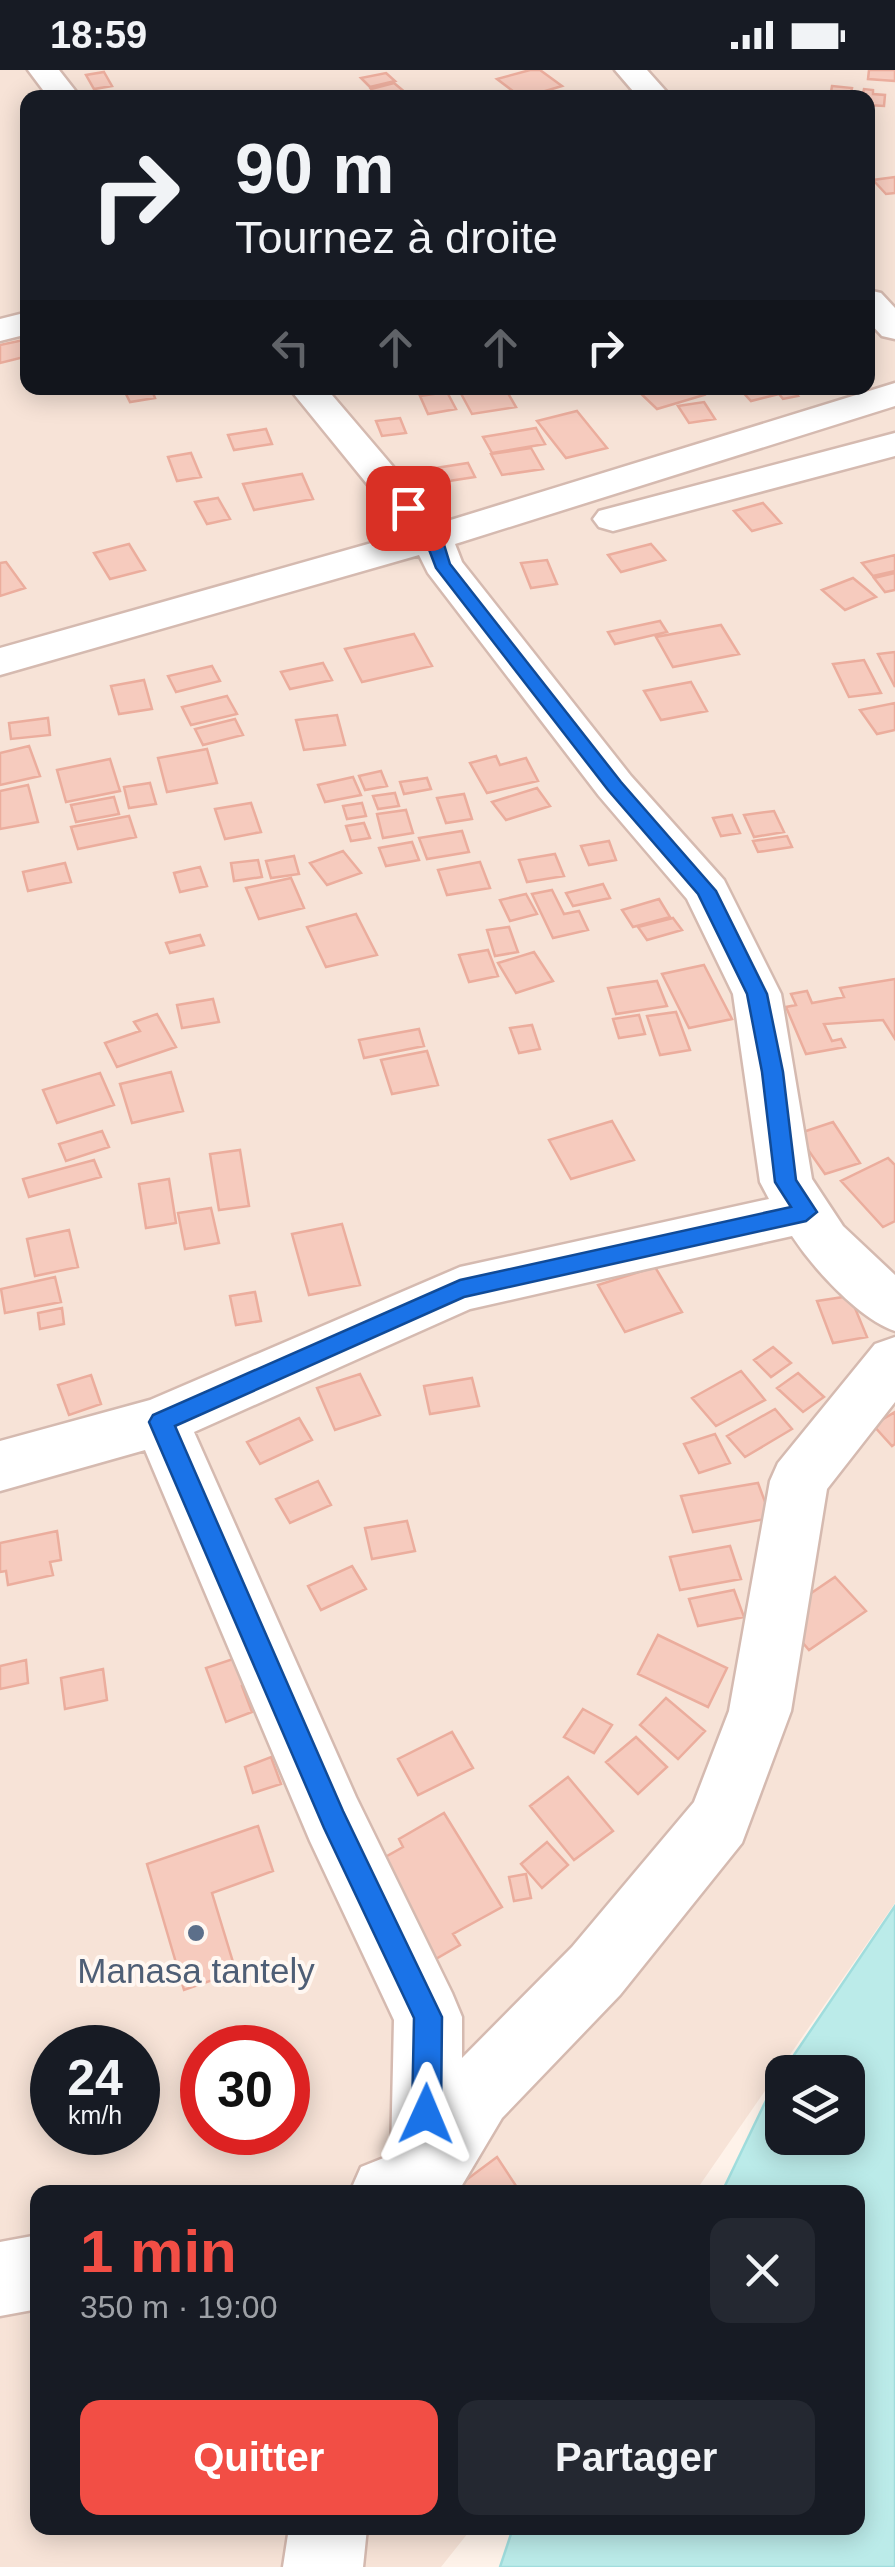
<!DOCTYPE html>
<html lang="fr">
<meta charset="utf-8">
<style>
:root{--surface:#171b24;--page:#242831;--text:#f1f3f6;--muted:#9ea1a6;--accent:#f24e45}
body{margin:0;font-family:Arial,sans-serif;background:var(--page);color:var(--text);height:100vh;display:flex;flex-direction:column;font-size:38px;white-space:nowrap}
*{box-sizing:border-box;margin:0}
p{font-size:32px;color:var(--muted)}
.icon{flex:none;width:55px;height:55px;fill:none;stroke:currentColor;stroke-width:2;stroke-linecap:round;stroke-linejoin:round}
.map{position:relative;flex:1;overflow:hidden}
.drawer{position:absolute;left:30px;top:2115px;width:835px;height:350px;display:flex;flex-direction:column;background:var(--surface);border-radius:20px;box-shadow:0 5px 25px #0003}
.drawer>*{flex:none}
.banner{position:absolute;left:20px;top:20px;width:855px;height:305px;border-radius:20px;box-shadow:0 5px 25px #0003;background:#171b24;color:var(--text);overflow:hidden}
.fabs{position:absolute;left:765px;top:1985px;display:grid;gap:20px}
.fabs a{display:grid;place-items:center;width:100px;height:100px;border-radius:20px;background:var(--surface);box-shadow:0 5px 25px #0003;font-size:50px}
.speed{position:absolute;left:30px;top:1955px;display:flex;gap:20px;font-size:50px;font-weight:700;text-align:center}
.speed>*{display:grid;place-content:center;width:130px;height:130px;border-radius:50%;background:var(--surface);box-shadow:0 5px 25px #0003;line-height:1}
.speed small{font-size:25px;font-weight:400}
.speed .limit{border:15px solid #d22;background:#fff;color:#111}
.pin{position:absolute;display:grid;place-items:center;width:85px;height:85px;color:#fff;margin:-42px;border-radius:20px;box-shadow:0 5px 15px #0006}
.me{position:absolute;width:110px;margin:-55px;rotate:1deg;stroke-linejoin:round;filter:drop-shadow(0 0 8px #0008)}
.turn{display:flex;align-items:center;gap:35px;height:210px;padding:0 50px;font-size:45px}
.turn .icon{width:130px;height:130px;stroke-width:2.5}
.turn b{display:block;font-size:70px;line-height:85px}
.lanes{display:flex;align-items:center;height:95px;padding:0 50px;background:#0003;justify-content:center;gap:50px;direction:ltr}
.lanes .off{opacity:.35}
.round{display:grid;place-items:center;flex:none;width:105px;height:105px;border-radius:20px;background:var(--page)}
.summary{display:flex;align-items:center;justify-content:space-between;height:170px;padding:0 50px}
h1{font-size:60px;font-weight:700;line-height:75px;color:var(--accent)}
.primary-button{display:flex;gap:20px;margin-top:auto;padding:20px 50px}
.primary-button a{flex:1;height:115px;border-radius:20px;background:var(--accent);color:#fff;font-size:40px;font-weight:700;line-height:115px;text-align:center}
.primary-button a+a{background:var(--page);color:var(--text)}
.status{display:flex;justify-content:space-between;align-items:center;height:70px;padding:0 50px;background:var(--surface);direction:ltr}
.status svg{height:28px;fill:currentColor}
.map>svg:first-child{display:block}
.residential{fill:#f7e3d7;fill-rule:evenodd}
.water{fill:#bbebe9;stroke:#a0dddd;stroke-width:2.5;fill-rule:evenodd}
.building{fill:#f6cbbe;stroke:#ebad9d;stroke-width:2.5}
.lines{fill:none;stroke-linecap:round;stroke-linejoin:round}
.street-casing{stroke:#d5bab0;stroke-width:5}
.street{fill:#fff;fill-rule:evenodd}
.route{fill:#1a73e8;stroke:#114b97;stroke-width:2.5}
.service-dot{fill:#5c6f8a;stroke:#fff7f1;stroke-width:4}
.labels{text-anchor:middle;dominant-baseline:central;stroke-width:8;stroke-linejoin:round;paint-order:stroke}
.near-service-label{font-size:35px;fill:#4e5e75;stroke:#fff7f1}
</style>
<div class="status"><b>18:59</b><svg viewBox="0 0 49 12"><path d="M0 12V9h3v3zM5 12V6h3v6zM10 12V3h3v9zM15 12V0h3v12zM26 1h20v11H26zM47 4h2v5h-2z"/></svg></div>
<div class="map">
<svg width="895" height="2497" viewBox="0 0 895 2497">
<rect width="100%" height="100%" fill="#fef2e9"/>
<path class="residential" d="M0,0H895V1833L695,2122H38V2458H472L441,2497H0ZM28,28H868V318H28ZM52,1978H138V2062H52ZM202,1978H288V2062H202Z"/>
<path class="water" d="M895,1836V2497H500L513,2458H858V2122H722L773,2016ZM782,2002H848V2068H782Z"/>
<path class="building" d="M530,0H540L562,16L522,28L497,9Z
M869,0H895V11L868,9Z
M104,2L112,16L94,19L86,5Z
M386,3L395,11L370,17L361,8Z
M394,13L406,23L380,28L371,19Z
M832,16L852,18L851,23L863,24L864,19L873,20V24L885,25L884,36L868,35V28H830Z
M895,107V123L886,124L873,110Z
M28,269V286L0,293V275Z
M151,318L155,328L130,332L125,322Z
M458,318H505L516,337L472,344Z
M635,318H696L704,325L657,339Z
M739,318H791L798,326L783,329L779,324L751,331Z
M447,322L456,339L428,344L420,326Z
M704,332L715,349L689,353L678,336Z
M577,341L607,378L566,388L537,351Z
M400,348L406,363L382,366L376,351Z
M536,358L545,374L492,383L483,367Z
M266,359L272,374L234,380L228,365Z
M531,378L543,399L502,405L491,384Z
M191,383L201,407L177,411L168,387Z
M468,393L475,407L429,414L423,400Z
M302,404L313,429L254,440L243,414Z
M218,428L230,449L207,454L195,432Z
M763,433L781,453L752,461L734,441Z
M129,474L145,500L110,509L94,483Z
M651,474L665,490L621,502L608,485Z
M895,485V501L873,506L862,493Z
M547,490L557,514L531,518L521,493Z
M6,492L25,518L0,526V493Z
M895,503V520L885,522L874,508Z
M853,508L876,527L845,540L822,520Z
M660,551L667,562L615,574L608,562Z
M721,555L739,584L673,597L656,567Z
M414,564L432,596L362,612L345,579Z
M895,582V617L878,584Z
M864,590L881,623L849,627L833,594Z
M323,593L332,610L290,619L281,602Z
M212,596L220,611L176,622L168,606Z
M144,610L152,639L119,644L111,616Z
M691,612L707,641L661,650L644,621Z
M227,626L237,644L191,655L182,637Z
M895,633V660L877,664L860,640Z
M337,645L345,675L304,680L296,650Z
M48,648L50,665L11,669L9,653Z
M235,649L243,665L203,675L195,659Z
M29,676L40,706L0,715V683Z
M207,679L217,713L167,722L158,688Z
M496,686L500,695L526,688L538,711L487,723L470,693Z
M110,689L120,721L66,732L57,700Z
M381,701L387,716L365,720L359,706Z
M353,707L361,725L325,732L318,715Z
M427,708L431,719L404,724L400,712Z
M150,713L156,734L129,738L124,717Z
M28,715L38,752L0,759V721Z
M537,718L550,736L506,750L492,732Z
M395,723L399,736L378,739L373,726Z
M464,724L472,749L446,753L437,728Z
M114,727L119,744L76,752L71,735Z
M251,733L261,762L225,769L215,739Z
M362,733L366,746L347,749L343,736Z
M406,740L413,763L383,768L377,744Z
M774,741L784,762L754,767L744,745Z
M732,745L740,763L721,766L713,748Z
M129,746L136,767L78,779L71,757Z
M364,753L370,768L351,771L346,756Z
M462,761L469,782L427,789L419,768Z
M787,766L792,777L758,782L753,771Z
M609,771L616,790L589,795L581,776Z
M412,772L419,790L386,796L379,778Z
M343,781L361,803L327,815L310,793Z
M555,784L564,806L527,812L519,790Z
M294,786L299,804L271,808L266,791Z
M258,790L262,807L234,811L231,793Z
M480,792L490,818L447,825L438,800Z
M65,793L71,812L28,821L23,802Z
M200,797L207,816L180,822L174,803Z
M291,808L304,838L259,849L246,818Z
M603,814L610,828L573,836L566,823Z
M552,820L564,844L579,841L588,860L553,868L532,824Z
M526,824L537,844L510,851L500,830Z
M659,829L670,847L633,857L622,840Z
M356,844L377,885L326,897L307,857Z
M673,848L682,860L647,870L638,857Z
M509,857L518,882L495,886L487,860Z
M200,865L204,875L170,883L166,873Z
M488,880L498,906L469,912L459,885Z
M534,882L553,911L516,923L498,893Z
M704,895L732,949L689,958L662,904Z
M895,909V969L883,950L824,954L832,971L841,969L845,977L806,984L786,937L796,935L791,924L807,921L812,933L844,927L840,918Z
M657,911L667,936L616,944L608,918Z
M213,929L219,952L182,958L177,935Z
M676,942L690,980L660,985L647,946Z
M157,944L176,977L117,997L105,973L140,961L134,952Z
M639,945L645,964L619,968L613,949Z
M532,955L540,979L519,983L510,958Z
M419,959L424,976L364,988L359,970Z
M427,981L438,1015L392,1024L381,990Z
M171,1002L183,1041L132,1053L120,1014Z
M100,1003L114,1035L57,1053L43,1020Z
M612,1051L634,1090L571,1109L549,1070Z
M833,1052L860,1093L825,1104L797,1064Z
M102,1061L109,1077L66,1091L59,1074Z
M240,1080L249,1136L219,1140L210,1084Z
M888,1088L895,1095V1151L883,1157L841,1111Z
M94,1090L101,1107L29,1127L23,1109Z
M169,1109L176,1153L146,1158L139,1114Z
M211,1138L219,1173L185,1179L178,1143Z
M342,1154L360,1215L309,1225L292,1164Z
M69,1160L78,1197L35,1206L27,1169Z
M655,1197L682,1242L625,1262L598,1215Z
M55,1207L61,1232L5,1243L1,1219Z
M255,1222L261,1251L236,1255L230,1226Z
M850,1226L867,1267L833,1273L817,1231Z
M62,1238L64,1254L40,1259L38,1243Z
M773,1277L791,1293L771,1307L754,1290Z
M741,1301L765,1330L716,1356L692,1328Z
M798,1303L824,1327L803,1342L777,1318Z
M360,1304L380,1345L335,1360L317,1318Z
M91,1305L101,1334L69,1345L58,1315Z
M472,1308L479,1336L430,1344L424,1316Z
M775,1339L792,1359L745,1387L727,1366Z
M895,1342V1374L892,1376L873,1355Z
M299,1348L312,1370L260,1394L247,1372Z
M715,1364L730,1393L699,1403L684,1374Z
M318,1411L331,1435L290,1453L276,1429Z
M758,1413L771,1448L693,1462L681,1426Z
M407,1451L415,1481L372,1489L365,1458Z
M57,1461L61,1490L50,1492L53,1505L8,1515L6,1501L0,1502V1473Z
M730,1476L741,1509L680,1520L670,1487Z
M352,1496L366,1519L321,1540L308,1516Z
M835,1507L866,1541L809,1580L779,1545Z
M734,1520L744,1547L698,1556L689,1529Z
M658,1565L727,1598L708,1637L638,1604Z
M254,1582L264,1608L242,1616L252,1642L226,1652L206,1598Z
M26,1590L28,1613L0,1619V1596Z
M103,1599L107,1630L65,1639L61,1608Z
M666,1628L705,1661L678,1689L640,1655Z
M583,1639L612,1655L594,1683L564,1667Z
M452,1662L473,1698L418,1725L398,1689Z
M636,1667L667,1697L638,1724L606,1692Z
M271,1687L281,1714L253,1723L245,1697Z
M568,1707L613,1761L574,1790L530,1736Z
M444,1743L502,1837L453,1864L460,1875L427,1894L371,1795L403,1777L399,1769Z
M258,1756L273,1801L212,1823L236,1902L184,1920L147,1794Z
M547,1772L568,1795L542,1818L521,1794Z
M526,1804L531,1828L514,1831L509,1807Z
M497,2087L520,2122H450Z"/>
<g class="lines">
<defs>
<path id="street" d="M28,0H59L81,28H49Z
M615,0H647L672,28H639Z
M868,220L881,223L895,238V269L882,266L868,251Z
M28,242V264L0,271V249Z
M895,313V336L455,474L462,492L631,706L724,810L781,924L812,1109L843,1156L895,1205V1261C859,1249 813,1198 792,1166L470,1239L194,1362L356,1727L452,1923L462,1947V1988L572,1877L694,1732L729,1641L770,1411L778,1393L875,1274L895,1267V1332L827,1419L791,1641L742,1773L620,1925L502,2048L458,2122H350L361,2097L391,2085L394,1950L310,1771L145,1380L0,1421V1371L150,1330L460,1197L769,1129L760,1112L733,924L687,829L599,726L428,503L419,485L0,605V578L407,463L289,318H326L441,453Z
M895,363V386L613,461L599,457L593,449L599,441Z
M38,2165V2239L0,2246V2172Z
M289,2458H367L363,2497H283Z"/>
</defs>
<use href="#street" class="street-casing"/>
<use href="#street" class="street"/>
</g>
<path class="route" d="M402,435H414L442,468L450,494L621,712L716,821L767,924L783,1002L796,1110L817,1142L806,1151L464,1227L175,1356L343,1741L442,1947L441,2044L437,2055L426,2059L416,2055L412,2044L414,1948L324,1758L149,1352L153,1345L460,1210L791,1137L775,1112L762,1002L747,924L698,824L608,720L436,498L425,469L400,438Z"/>
<circle class="service-dot" cx="196" cy="1863" r="10"/>
<g class="labels">
<g class="near-service-label">
<text x="196" y="1900">Manasa tantely</text>
</g>
</g>
</svg>
<div class="fabs">
<a><svg class="icon" aria-label="layers" viewBox="0 0 24 24"><path d="M12 4l9 5-9 5-9-5zM3 14l9 5 9-5"/></svg></a>
</div>
<div class="speed"><div>24<small>km/h</small></div><div class="limit">30</div></div>
<div class="pin" style="left:408px;top:438px;background:#d93025"><svg class="icon" aria-label="arrive" viewBox="0 0 24 24"><path d="M6 21V4h12l-3 4 3 4H6"/></svg></div>
<svg class="me" style="left:426px;top:2044px" viewBox="-20 -20 40 40"><path d="M0-17L14 15 0 8-14 15z" fill="#1a73e8" stroke="#fff" stroke-width="4"/></svg>
<div class="banner">
<div class="turn"><svg class="icon" aria-label="right" viewBox="0 0 24 24"><path d="M7 20v-9h11M14 6l5 5-5 5"/></svg><div><b>90 m</b>Tournez à droite</div></div>
<div class="lanes"><svg class="icon off" aria-label="left" viewBox="0 0 24 24"><path d="M17 20v-9H6M10 6l-5 5 5 5"/></svg><svg class="icon off" aria-label="ahead" viewBox="0 0 24 24"><path d="M12 20V5M6 11l6-6 6 6"/></svg><svg class="icon off" aria-label="ahead" viewBox="0 0 24 24"><path d="M12 20V5M6 11l6-6 6 6"/></svg><svg class="icon" aria-label="right" viewBox="0 0 24 24"><path d="M7 20v-9h11M14 6l5 5-5 5"/></svg></div>
</div>
<section class="drawer">
<div class="summary"><div><h1>1 min</h1><p>350 m · 19:00</p></div><a class="round"><svg class="icon" aria-label="close" viewBox="0 0 24 24"><path d="M6 6l12 12M18 6L6 18"/></svg></a></div>
<div class="primary-button"><a>Quitter</a><a>Partager</a></div>
</section>
</div>
